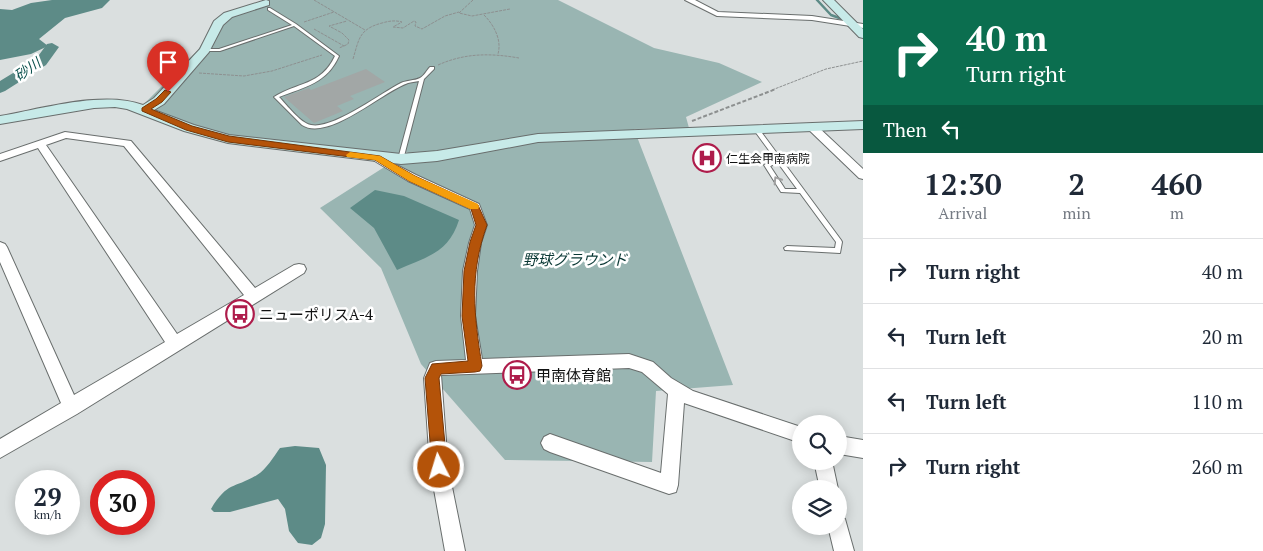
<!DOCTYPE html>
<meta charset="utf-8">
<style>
:root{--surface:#fff;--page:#f6f6f7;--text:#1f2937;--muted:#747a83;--line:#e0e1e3}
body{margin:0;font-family:"PT Serif","Noto Sans JP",serif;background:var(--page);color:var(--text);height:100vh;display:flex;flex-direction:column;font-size:19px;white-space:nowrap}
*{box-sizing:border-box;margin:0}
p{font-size:16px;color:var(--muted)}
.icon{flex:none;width:28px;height:28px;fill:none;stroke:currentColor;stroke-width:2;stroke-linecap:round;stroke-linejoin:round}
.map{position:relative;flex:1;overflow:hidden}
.panel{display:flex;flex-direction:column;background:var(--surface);width:400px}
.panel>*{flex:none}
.top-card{background:#0b6e4f;color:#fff;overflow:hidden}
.controls{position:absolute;left:792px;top:415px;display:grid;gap:10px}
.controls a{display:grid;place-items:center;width:55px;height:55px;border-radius:50%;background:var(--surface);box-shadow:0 2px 12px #0003;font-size:25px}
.speed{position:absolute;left:15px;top:470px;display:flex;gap:10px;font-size:25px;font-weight:700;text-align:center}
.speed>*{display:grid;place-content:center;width:65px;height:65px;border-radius:50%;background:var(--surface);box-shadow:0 2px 12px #0003;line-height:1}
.speed small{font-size:12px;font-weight:400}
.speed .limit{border:8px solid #d22;background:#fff;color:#111}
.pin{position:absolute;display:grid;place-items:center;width:42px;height:42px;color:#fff;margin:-51px -21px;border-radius:50% 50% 50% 0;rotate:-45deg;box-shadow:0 0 5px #0007}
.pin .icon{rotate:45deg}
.me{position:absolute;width:55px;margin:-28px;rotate:355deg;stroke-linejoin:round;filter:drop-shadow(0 0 4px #0008)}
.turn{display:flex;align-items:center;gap:18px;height:105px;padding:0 20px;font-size:22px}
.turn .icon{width:65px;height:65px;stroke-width:2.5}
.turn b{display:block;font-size:35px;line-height:42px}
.then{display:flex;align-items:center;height:48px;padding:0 20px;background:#0003;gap:10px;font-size:19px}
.eta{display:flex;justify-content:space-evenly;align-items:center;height:85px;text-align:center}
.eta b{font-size:30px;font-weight:700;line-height:35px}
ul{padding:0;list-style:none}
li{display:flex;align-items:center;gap:15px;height:65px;padding:0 20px;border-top:1px solid var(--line)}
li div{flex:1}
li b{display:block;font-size:19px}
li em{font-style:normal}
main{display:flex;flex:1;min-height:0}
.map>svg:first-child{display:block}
.green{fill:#99b5b2}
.water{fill:#5d8b87}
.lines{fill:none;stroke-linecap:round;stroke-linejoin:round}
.stream{stroke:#5d8b87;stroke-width:2.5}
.river{fill:#5d8b87;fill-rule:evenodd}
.building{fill:#a2a7a6}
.lane-casing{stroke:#696e6d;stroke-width:2}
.street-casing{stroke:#696e6d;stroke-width:2}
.secondary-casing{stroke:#696e6d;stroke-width:2}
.path-far1{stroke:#8d9090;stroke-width:1;stroke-dasharray:3 1;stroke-linecap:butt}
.path{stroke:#8d9090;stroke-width:2;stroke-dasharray:4 2;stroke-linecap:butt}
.lane{fill:#fff;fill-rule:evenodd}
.street{fill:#fff;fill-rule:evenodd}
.secondary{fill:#c7eae8;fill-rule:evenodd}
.oneway{stroke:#a0a0a0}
.route{fill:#b45309;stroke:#753606}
.slow{fill:#f59e0b}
.labels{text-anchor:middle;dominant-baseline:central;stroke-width:5;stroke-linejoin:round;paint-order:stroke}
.far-poi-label{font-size:12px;fill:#111212;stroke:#fff;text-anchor:start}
.far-water-label{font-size:14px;font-style:italic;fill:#09504c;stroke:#fff}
.park-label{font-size:15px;font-style:italic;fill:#0a3835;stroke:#fff}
.poi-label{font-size:15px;fill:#111212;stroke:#fff;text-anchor:start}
</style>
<main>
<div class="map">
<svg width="863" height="551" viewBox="0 0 863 551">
<rect width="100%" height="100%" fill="#dadfdf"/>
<path class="green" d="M270,0H558L654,48L719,63L762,82L686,117L689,128L634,129L733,385L656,391L652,462L505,460L421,364L381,268L320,208L408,152L385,155C354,151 322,147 290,143C244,138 183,133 145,103L198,50L213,25L225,15Z"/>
<path class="water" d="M52,0H110L102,8L65,18L39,39L48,46L31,54L0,60V9L12,10L31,3Z
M375,190L404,196L459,220C449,253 426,257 397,270L374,228L350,208Z
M295,446L319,448L326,465L325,524L321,538L312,545L298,543L289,531L285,509L278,499L230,512H214L211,509C228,481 234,489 257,475C266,470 274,456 280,448Z"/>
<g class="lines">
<path class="stream" d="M817,0L831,15L845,20"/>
<path class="river" d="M52,43L59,47L46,65L5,91L0,93V81L36,59L47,44Z"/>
</g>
<path class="building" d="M366,69L385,82L350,96L354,99L337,106L343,111L314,123L284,97L309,88L311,90Z"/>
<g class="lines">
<defs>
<path id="lane" d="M268,8H270L296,24L339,56C327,83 305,87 279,97C287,105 300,123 311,125C332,130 381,93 401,83C407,80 414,81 420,78C424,76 427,70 430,67H434V69L424,79L403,160H399L398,159L419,81C415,82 411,82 408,83C382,92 328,142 302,125L274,97C297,82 321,86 335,56L294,26L220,51H205L203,50L205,49H219L292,25L268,10Z
M757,128L759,129L841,240L842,242L840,253L785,250L784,248L787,246L835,248L836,242L800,193L781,192L764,165L776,160L754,130ZM778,163L797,189H785L770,166Z"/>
<path id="street" d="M685,0H695L718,12L812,16L863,24V28L812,20L717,16Z
M812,124L816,125L863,169V179L859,178L808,129L807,127Z
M65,132L131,141L255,288L294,265L299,264L304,265L306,269L304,273L77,414L0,458V439L61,403L0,262V242L5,244L7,247L74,395L165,342L38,148L0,161V154ZM66,138L124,146L244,295L177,334L46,145Z
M377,155L416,175L479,204L487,225L481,243L477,271L475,316L482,359L629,354L653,362L671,378L693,391L801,427V443L684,403L678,485L676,492L669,494L550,452L544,449L541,443L544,437L550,434L661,473L668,394L642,372L629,368L441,375L448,467L465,551H445L430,467L424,378L430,363L436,361L466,360L461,316L463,271L469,243L475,225L470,209L408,181L373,160L372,158Z
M839,436L863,440V458L839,454Z
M814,461H832L838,489H820Z
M839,516L845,519L854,551H834L828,526H839Z"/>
<path id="secondary" d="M266,0L269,1V5L232,17L223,25L209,52L164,104L154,110L194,125L229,135L401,154L437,151L538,134L863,121V129L538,142L437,161L401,164L228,143L184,131L127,109L115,107L94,108L0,124V116C41,109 104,90 143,105L154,98L200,49L214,21L224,13Z
M823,0H834L863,29V38L859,37Z"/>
</defs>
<use href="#lane" class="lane-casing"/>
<use href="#street" class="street-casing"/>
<use href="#secondary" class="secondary-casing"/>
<path class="path-far1" d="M314,0L365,30
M473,0L459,13L472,16L510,9
M484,15C494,25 502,40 498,54
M304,22L334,12
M314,29L344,46L339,48
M344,46L348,44L349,40L342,33L329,26L347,21
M353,59C359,39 359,29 382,23C389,21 395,20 402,22L393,27L403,28L414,21L416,22L415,26L422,29L445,16L459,12
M438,65C465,53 490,53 519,58
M199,73L244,76L272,71L322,55
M772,90L826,69L863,61"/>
<path class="path" d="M692,121L776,89"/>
<use href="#lane" class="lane"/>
<use href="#street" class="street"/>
<use href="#secondary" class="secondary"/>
</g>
<defs><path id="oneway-chevron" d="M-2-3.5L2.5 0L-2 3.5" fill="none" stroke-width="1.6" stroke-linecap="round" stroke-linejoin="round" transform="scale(1.25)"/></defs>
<use class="oneway" href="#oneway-chevron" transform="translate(777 180) rotate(-122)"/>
<path class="route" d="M165,90L171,92L162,102L151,109L192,126L229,136L380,156L415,176L478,205L487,225C469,275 474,315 482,366L480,371L475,372L441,374L439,378L447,467L445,472L439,474L434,472L432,467L425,378L432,364L468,361L462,316L464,271L470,242L476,225L471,209L409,181L375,160L228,142L186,130L142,111V108L156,99Z"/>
<path class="slow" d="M350,152L380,156L415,176L478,204L479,207L478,209H470L409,181L375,160L347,157L346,155Z"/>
<defs>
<symbol id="hospital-ring" viewBox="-11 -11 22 22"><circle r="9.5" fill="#fff" stroke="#ae1c4b" stroke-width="1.5"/><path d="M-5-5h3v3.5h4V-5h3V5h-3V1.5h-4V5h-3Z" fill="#ae1c4b"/></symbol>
<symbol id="bus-ring" viewBox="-11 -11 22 22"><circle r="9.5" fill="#fff" stroke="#ae1c4b" stroke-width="1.5"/><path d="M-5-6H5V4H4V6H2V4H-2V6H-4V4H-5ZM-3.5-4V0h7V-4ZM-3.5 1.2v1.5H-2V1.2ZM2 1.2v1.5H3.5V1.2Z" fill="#ae1c4b"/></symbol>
</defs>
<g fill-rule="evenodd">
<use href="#hospital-ring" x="691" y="142" width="32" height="32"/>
<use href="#bus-ring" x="224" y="298" width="32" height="32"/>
<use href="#bus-ring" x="501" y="359" width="32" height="32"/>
</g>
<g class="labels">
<g class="far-poi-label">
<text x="726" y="158">仁生会甲南病院</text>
</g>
<g class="far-water-label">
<text transform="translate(27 69) rotate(-35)">砂川</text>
</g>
<g class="park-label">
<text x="575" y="259">野球グラウンド</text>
</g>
<g class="poi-label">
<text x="259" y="314">ニューポリスA-4</text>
<text x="536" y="375">甲南体育館</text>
</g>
</g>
</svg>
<div class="controls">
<a><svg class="icon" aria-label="search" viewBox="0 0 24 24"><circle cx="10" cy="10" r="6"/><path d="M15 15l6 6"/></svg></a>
<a><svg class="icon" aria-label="layers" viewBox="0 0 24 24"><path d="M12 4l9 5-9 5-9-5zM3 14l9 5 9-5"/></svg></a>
</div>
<div class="speed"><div>29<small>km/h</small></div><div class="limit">30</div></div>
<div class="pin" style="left:168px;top:92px;background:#d93025"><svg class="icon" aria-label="arrive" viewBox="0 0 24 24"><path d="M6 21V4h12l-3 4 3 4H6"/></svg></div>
<svg class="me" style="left:439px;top:467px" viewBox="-20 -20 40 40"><circle r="17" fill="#b45309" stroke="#fff" stroke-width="3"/><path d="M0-11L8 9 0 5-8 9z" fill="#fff"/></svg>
</div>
<section class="panel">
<div class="top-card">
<div class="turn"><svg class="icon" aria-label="right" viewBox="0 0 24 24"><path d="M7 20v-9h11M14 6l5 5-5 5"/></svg><div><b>40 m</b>Turn right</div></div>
<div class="then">Then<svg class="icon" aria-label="left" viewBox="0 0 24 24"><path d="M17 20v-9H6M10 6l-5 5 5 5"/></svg></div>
</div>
<div class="eta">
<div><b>12:30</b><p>Arrival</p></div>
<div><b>2</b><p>min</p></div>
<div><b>460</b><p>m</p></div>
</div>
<ul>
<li><svg class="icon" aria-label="right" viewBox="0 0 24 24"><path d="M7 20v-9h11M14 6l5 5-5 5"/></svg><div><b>Turn right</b></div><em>40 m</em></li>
<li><svg class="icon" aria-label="left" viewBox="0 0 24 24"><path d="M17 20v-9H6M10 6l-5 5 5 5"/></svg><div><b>Turn left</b></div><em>20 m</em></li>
<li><svg class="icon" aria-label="left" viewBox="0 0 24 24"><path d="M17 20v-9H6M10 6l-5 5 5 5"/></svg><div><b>Turn left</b></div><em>110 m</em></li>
<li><svg class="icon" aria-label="right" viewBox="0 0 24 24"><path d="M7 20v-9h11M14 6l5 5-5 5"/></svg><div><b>Turn right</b></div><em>260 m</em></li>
</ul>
</section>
</main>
